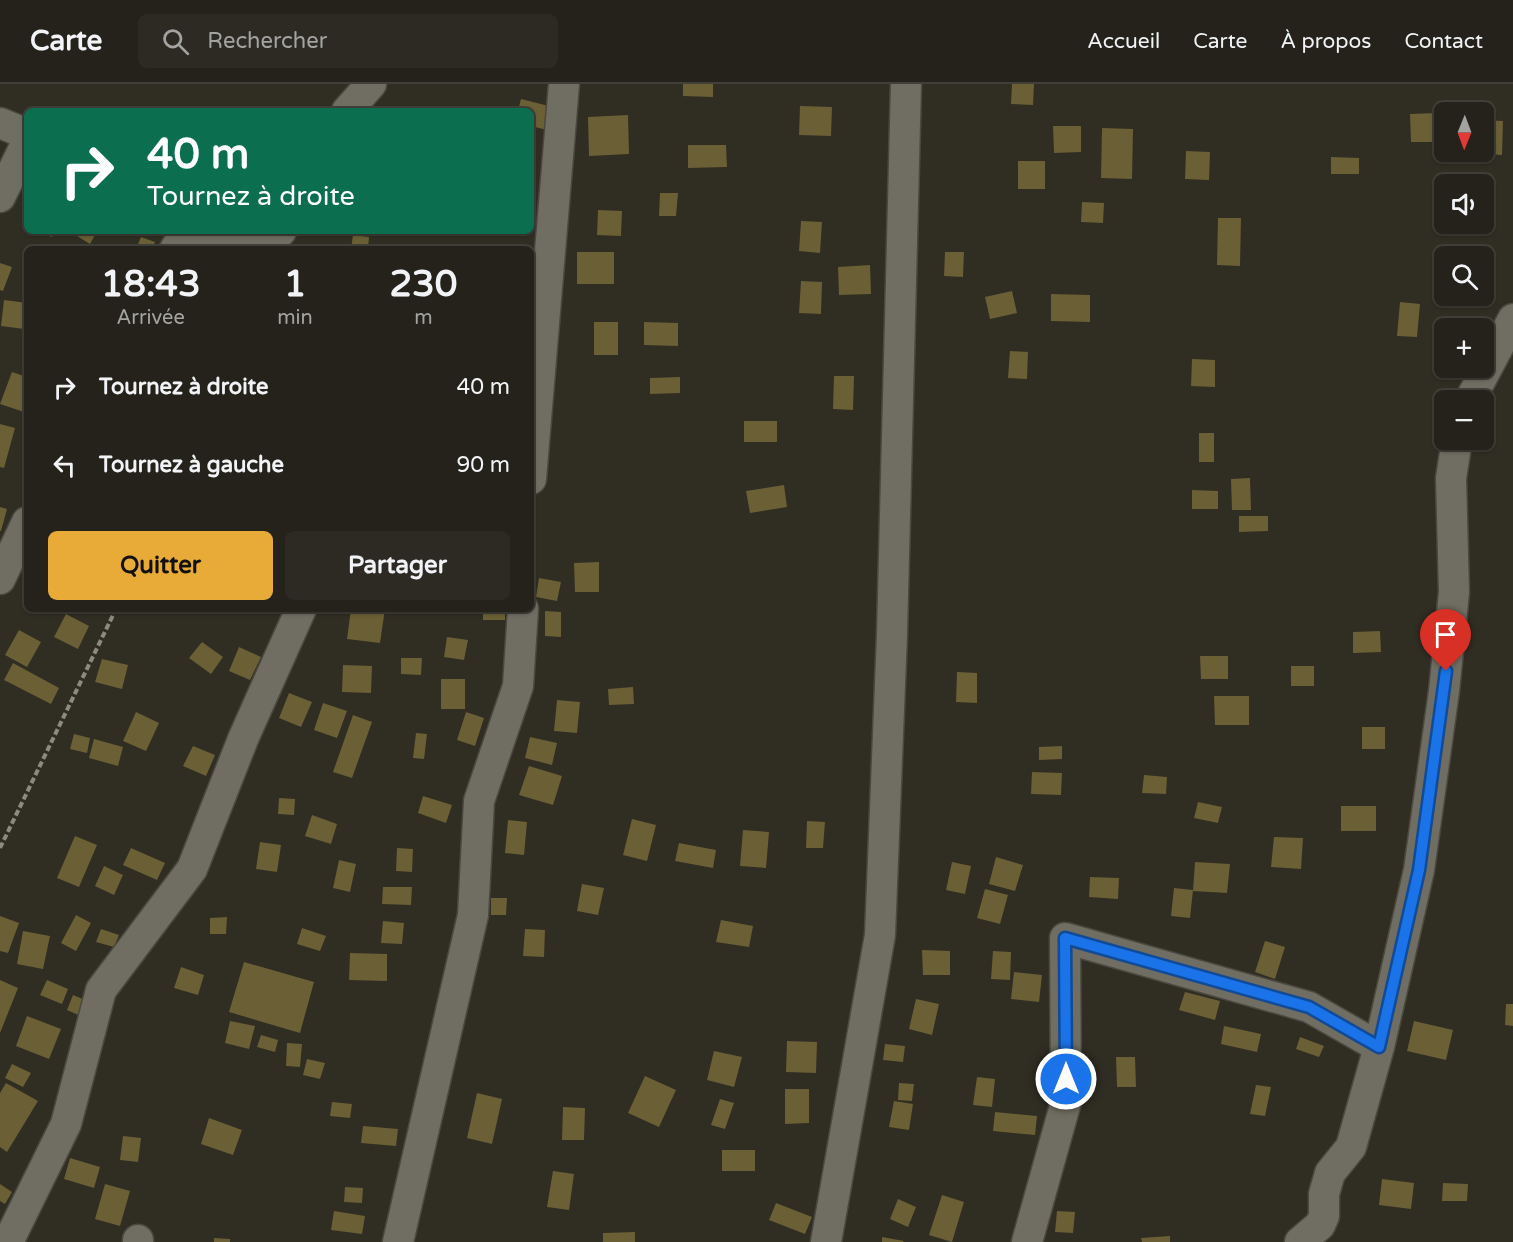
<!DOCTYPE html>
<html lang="fr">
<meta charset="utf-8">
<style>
:root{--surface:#24221a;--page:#2c2a23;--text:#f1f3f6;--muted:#a3a4a2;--line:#413f39;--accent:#e8ab37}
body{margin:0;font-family:"Varela Round",sans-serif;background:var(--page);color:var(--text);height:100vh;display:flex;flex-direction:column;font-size:22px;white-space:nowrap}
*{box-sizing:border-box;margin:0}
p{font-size:20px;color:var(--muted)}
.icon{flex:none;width:33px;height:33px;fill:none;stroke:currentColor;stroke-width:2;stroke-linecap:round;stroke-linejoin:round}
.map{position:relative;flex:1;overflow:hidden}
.sheet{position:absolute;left:24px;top:162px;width:510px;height:366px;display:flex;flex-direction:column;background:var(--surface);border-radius:9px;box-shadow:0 2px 4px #0004,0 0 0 2px var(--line)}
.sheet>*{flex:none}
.top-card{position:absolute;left:24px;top:24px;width:510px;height:126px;border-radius:9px;box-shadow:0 2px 4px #0004,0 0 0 2px var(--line);background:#0b6e4f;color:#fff;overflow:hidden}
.needle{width:39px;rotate:181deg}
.tools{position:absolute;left:1434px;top:18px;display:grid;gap:12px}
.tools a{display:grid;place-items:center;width:60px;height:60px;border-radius:9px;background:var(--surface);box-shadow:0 2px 4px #0004,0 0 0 2px var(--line);font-size:30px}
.pin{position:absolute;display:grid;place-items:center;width:51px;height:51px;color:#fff;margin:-62px -26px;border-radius:50% 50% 50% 0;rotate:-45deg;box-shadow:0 0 6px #0007}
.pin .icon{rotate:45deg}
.me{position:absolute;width:66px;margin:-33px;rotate:0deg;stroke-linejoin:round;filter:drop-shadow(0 0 4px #0008)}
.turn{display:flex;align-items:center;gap:21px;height:126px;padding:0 24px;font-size:27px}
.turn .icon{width:78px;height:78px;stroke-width:2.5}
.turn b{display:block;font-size:42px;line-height:51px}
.eta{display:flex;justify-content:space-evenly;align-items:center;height:102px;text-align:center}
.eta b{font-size:36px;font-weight:700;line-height:42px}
.action{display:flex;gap:12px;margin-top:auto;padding:12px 24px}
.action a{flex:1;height:69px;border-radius:9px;background:var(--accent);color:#111;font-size:24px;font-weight:700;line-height:69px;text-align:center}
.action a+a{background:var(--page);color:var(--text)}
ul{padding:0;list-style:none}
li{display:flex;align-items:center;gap:18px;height:78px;padding:0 24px}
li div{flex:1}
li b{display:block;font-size:22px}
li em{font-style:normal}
header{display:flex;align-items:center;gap:36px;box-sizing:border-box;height:84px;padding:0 30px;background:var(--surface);border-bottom:2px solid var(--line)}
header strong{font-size:28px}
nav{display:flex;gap:33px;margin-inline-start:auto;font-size:21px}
.search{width:420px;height:54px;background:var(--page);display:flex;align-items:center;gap:15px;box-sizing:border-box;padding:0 21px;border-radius:9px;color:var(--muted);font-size:22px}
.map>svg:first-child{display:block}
.building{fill:#6a5f35}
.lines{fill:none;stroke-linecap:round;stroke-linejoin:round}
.minor-casing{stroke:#4b4840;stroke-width:33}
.path{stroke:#8d8a82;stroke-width:4;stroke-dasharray:6 3;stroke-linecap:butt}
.minor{stroke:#706d62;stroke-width:30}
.route-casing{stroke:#114b97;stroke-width:15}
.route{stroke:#1a73e8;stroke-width:10}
</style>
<header>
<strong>Carte</strong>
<div class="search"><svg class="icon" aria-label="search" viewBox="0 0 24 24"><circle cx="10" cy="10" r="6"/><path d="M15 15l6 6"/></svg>Rechercher</div>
<nav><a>Accueil</a><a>Carte</a><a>À propos</a><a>Contact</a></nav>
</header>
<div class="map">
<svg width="1513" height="1158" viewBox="0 0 1513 1158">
<rect width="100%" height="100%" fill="#302d23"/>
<path class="building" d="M683,0H713V13L683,12Z
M1012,0H1034L1033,21L1011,20Z
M521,15L553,23L547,46L531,42V27H518Z
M800,22L832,23L831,52L799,51Z
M1436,29L1437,58H1411L1410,30Z
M628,31L629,70L589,72L588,33Z
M1484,36L1503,37L1502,71L1475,69L1484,68Z
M1053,42H1081V68L1054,69Z
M1102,44L1133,45L1132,95L1101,94Z
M688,61H726L727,83L688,84Z
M1186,67L1210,68L1209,96L1185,95Z
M1331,73L1359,74V90H1331Z
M1018,77H1045V105H1018Z
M660,109H678L676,132H659Z
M1082,118L1104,119L1103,139L1081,138Z
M598,126L622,127L621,152L597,151Z
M1218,134H1241L1240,182L1217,181Z
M801,137L822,138L820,169L799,167Z
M36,147H55L52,153Z
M69,147H97L90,160Z
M353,151L369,153L368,165H351Z
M141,153L155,158L152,165H136Z
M577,168H614V200H577Z
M945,168H964L963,193L944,192Z
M0,179L12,183L3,207L0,206Z
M870,181L871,210L839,211L838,183Z
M801,197L822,198L821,230L799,229Z
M1012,207L1017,229L990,235L985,213Z
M1051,210L1090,211V238L1051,237Z
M4,216L27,219L24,245L1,242Z
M1400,218L1420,220L1417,253L1397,252Z
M594,238H618V271H594Z
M644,238L678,239V262L644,261Z
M1010,267L1028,268L1027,295L1008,294Z
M1192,275L1215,276V303L1191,302Z
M12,288L27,293V329L0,320Z
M834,292H854L853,326L833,325Z
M680,293V309L650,310V294Z
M744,337H777V358H744Z
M0,340L15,344L4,384L0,383Z
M1199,349H1214V378H1199Z
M1250,394L1251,426H1232L1231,395Z
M784,401L787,423L750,429L746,407Z
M1192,406L1218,407V425H1192Z
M0,423L7,425L1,447H0Z
M1239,432H1268V447L1239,448Z
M599,478V508H575L574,479Z
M539,494L561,498L557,517L536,513Z
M351,525H385L380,559L347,555Z
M483,525H505V536H483Z
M545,527L561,528V553L545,552Z
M66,530L89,542L78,565L54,553Z
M19,546L41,558L27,583L5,571Z
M1380,547L1381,568L1353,569V548Z
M447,553L468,556L464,576L444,573Z
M202,558L223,573L211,590L189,574Z
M239,563L261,573L250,596L229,587Z
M1200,572H1228V595H1201Z
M401,574H422L421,591L401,590Z
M102,575L128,581L122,605L95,598Z
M13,579L59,604L51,620L4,596Z
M343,581L372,582L371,609L342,608Z
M1291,582H1314V602H1291Z
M957,588L977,589V619L956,618Z
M441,595H465V625H441Z
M633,603L634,620L609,621L608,605Z
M289,609L312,618L301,643L279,634Z
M1214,612H1249V641H1215Z
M557,616L580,618L577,649L554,647Z
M323,619L347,627L337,654L314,646Z
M136,628L159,639L146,667L123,657Z
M466,628L484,634L475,662L457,656Z
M353,631L372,638L352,694L333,688Z
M1362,643H1385V665H1362Z
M416,649L427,650L424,675L413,674Z
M74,650L90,654L87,669L70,665Z
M530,653L557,659L552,681L525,674Z
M94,655L123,663L118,682L89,674Z
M193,662L215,671L206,692L183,682Z
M1062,662V675L1039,676V663Z
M529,682L562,692L553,721L519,711Z
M1032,688L1062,689L1061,711L1031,710Z
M1144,691L1167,693L1166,710L1142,709Z
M423,712L452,721L446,739L418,729Z
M279,714L295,715L294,731L278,730Z
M1198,718L1222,723L1218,739L1194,734Z
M1341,722H1376V747H1341Z
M312,731L337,740L331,760L305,752Z
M632,735L656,741L647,777L623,771Z
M508,736L527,738L524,771L505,769Z
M807,737L825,738L823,764H806Z
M743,746L769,748L766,784L740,782Z
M75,752L97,761L79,803L57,794Z
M1274,753L1303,754L1301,785L1271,783Z
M260,758L281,761L277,788L256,785Z
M679,759L716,766L713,784L675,777Z
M131,764L165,779L157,796L123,781Z
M397,764L413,765L412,788L396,787Z
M996,773L1023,781L1015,807L989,800Z
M339,776L356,780L350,808L333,804Z
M952,778L971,782L965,810L946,806Z
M1195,778L1230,780L1227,809L1193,807Z
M104,782L123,791L114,811L95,802Z
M1090,793L1119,794L1118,815L1089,813Z
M582,800L604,804L598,831L577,827Z
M383,803H412L411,821L382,820Z
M1174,804L1193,806L1190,834L1171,832Z
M985,805L1008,811L1000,840L977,834Z
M491,814H507L506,831H491Z
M76,831L91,839L76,867L61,859Z
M0,832L19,839L8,869L0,867Z
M227,833L226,850H210V834Z
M721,836L753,842L749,863L716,858Z
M383,837L404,839L402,860L381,859Z
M302,844L326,852L320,867L297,860Z
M101,845L119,851L114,863L96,858Z
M525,845L545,846L544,873L523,872Z
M23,847L50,852L43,885L17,880Z
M1265,857L1285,863L1275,895L1255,888Z
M922,866L950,867V891H923Z
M993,867L1011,868L1010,896L991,895Z
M350,869L387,870V897L349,896Z
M244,878L314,898L300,949L229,928Z
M181,883L204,891L198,911L174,904Z
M1014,888L1042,891L1039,918L1011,915Z
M0,896L18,904L0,949Z
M47,896L68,905L62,920L40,911Z
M1185,908L1220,917L1215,936L1179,926Z
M73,911L90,918L83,933L67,926Z
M916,915L939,920L932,951L909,945Z
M1506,920H1513V942L1505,941Z
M27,932L61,945L49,975L16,962Z
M230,937L255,942L249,965L225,959Z
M1414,937L1453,946L1446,976L1407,967Z
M1224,942L1261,950L1257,968L1221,960Z
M261,951L278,956L275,968L257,963Z
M1300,953L1324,962L1319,973L1296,965Z
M787,957L817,958L816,989L786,988Z
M287,959L302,960L300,983L286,982Z
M885,960L905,962L903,978L883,976Z
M714,967L742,973L734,1003L707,996Z
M1116,973H1135L1136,1003H1117Z
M307,975L325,979L320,995L303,991Z
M12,980L31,989L23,1003L5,994Z
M645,992L676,1006L659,1043L628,1029Z
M977,993L995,995L992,1023L973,1021Z
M6,999L38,1017L7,1068L0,1063V1009Z
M899,999L914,1000L912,1017L898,1016Z
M1256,1001L1271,1003L1265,1032L1250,1030Z
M785,1005H809V1039L785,1040Z
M477,1009L502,1015L492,1060L467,1054Z
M720,1015L734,1019L725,1045L711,1041Z
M894,1017L913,1020L909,1046L889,1043Z
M332,1018L352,1020L350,1034L330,1032Z
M563,1023L585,1024L584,1056H562Z
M995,1028L1037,1032L1035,1051L993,1047Z
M209,1034L242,1046L233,1071L201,1060Z
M363,1042L398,1045L396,1062L361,1059Z
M123,1052L141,1054L138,1078L120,1076Z
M722,1066H755V1087H722Z
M70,1074L100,1083L94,1104L64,1095Z
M553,1087L574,1090L569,1126L547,1123Z
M1382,1095L1414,1099L1411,1125L1379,1121Z
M1443,1099L1468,1100L1467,1117H1442Z
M0,1100L12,1108L5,1120L0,1117Z
M105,1100L130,1107L120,1142L95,1135Z
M345,1103L363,1104L362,1119L344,1118Z
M942,1111L964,1118L952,1158L929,1151Z
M898,1115L916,1123L908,1143L890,1135Z
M776,1119L812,1133L805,1150L769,1136Z
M334,1127L365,1132L362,1150L331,1146Z
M1057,1127L1075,1128L1073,1149L1055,1148Z
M635,1148V1158H603V1149Z
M1170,1152V1158H1142L1141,1154Z
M882,1153L904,1157L903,1158H882Z
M214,1154L230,1155V1158H214Z"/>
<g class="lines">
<defs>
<path id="minor" d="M347,27L371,0
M0,39L27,50
M0,113L27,58
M202,147L269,160L281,147
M175,165L187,147
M1470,316L1513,235
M531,395L564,0
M0,495L27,438
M8,1158L66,1040L101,906L192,785L243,655L301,525
M138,1158V1156
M398,1158L473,831L479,717L518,602L523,525
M826,1158L880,851L892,550L906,0
M1027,1158L1066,1018L1065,854L1309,923L1379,963
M1300,1158L1320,1141L1324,1132V1110L1330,1089L1351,1063L1379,963L1419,786L1444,607L1454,508L1451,394L1457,356"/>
</defs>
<use href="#minor" class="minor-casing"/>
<path class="path" d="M0,764L116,525"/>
<use href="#minor" class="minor"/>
</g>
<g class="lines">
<defs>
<path id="route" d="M1066,995L1065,854L1309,923L1379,963L1419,786L1446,587"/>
</defs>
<use href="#route" class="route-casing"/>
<use href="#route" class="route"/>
</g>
</svg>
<div class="tools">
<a><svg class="needle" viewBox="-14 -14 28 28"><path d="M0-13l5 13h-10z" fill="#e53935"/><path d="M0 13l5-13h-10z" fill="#a3a4a2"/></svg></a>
<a><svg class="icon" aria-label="sound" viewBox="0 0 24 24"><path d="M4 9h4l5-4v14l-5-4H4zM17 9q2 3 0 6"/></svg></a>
<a><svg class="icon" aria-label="search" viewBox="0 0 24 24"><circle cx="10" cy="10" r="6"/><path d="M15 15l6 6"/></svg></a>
<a>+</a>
<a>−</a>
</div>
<div class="pin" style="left:1446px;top:587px;background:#d93025"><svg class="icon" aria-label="arrive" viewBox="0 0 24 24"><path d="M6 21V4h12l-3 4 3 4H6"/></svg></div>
<svg class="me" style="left:1066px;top:995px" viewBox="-20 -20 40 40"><circle r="17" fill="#1a73e8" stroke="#fff" stroke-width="3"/><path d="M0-11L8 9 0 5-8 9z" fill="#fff"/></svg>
<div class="top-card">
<div class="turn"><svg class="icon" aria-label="right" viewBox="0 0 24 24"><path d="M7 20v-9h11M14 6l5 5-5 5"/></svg><div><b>40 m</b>Tournez à droite</div></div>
</div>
<section class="sheet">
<div class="eta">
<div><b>18:43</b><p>Arrivée</p></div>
<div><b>1</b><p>min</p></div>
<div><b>230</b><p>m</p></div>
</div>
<ul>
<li><svg class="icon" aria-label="right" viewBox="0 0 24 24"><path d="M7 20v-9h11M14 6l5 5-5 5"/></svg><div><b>Tournez à droite</b></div><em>40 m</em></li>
<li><svg class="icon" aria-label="left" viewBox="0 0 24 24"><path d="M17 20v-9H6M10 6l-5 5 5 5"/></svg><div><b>Tournez à gauche</b></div><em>90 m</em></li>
</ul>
<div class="action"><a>Quitter</a><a>Partager</a></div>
</section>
</div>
